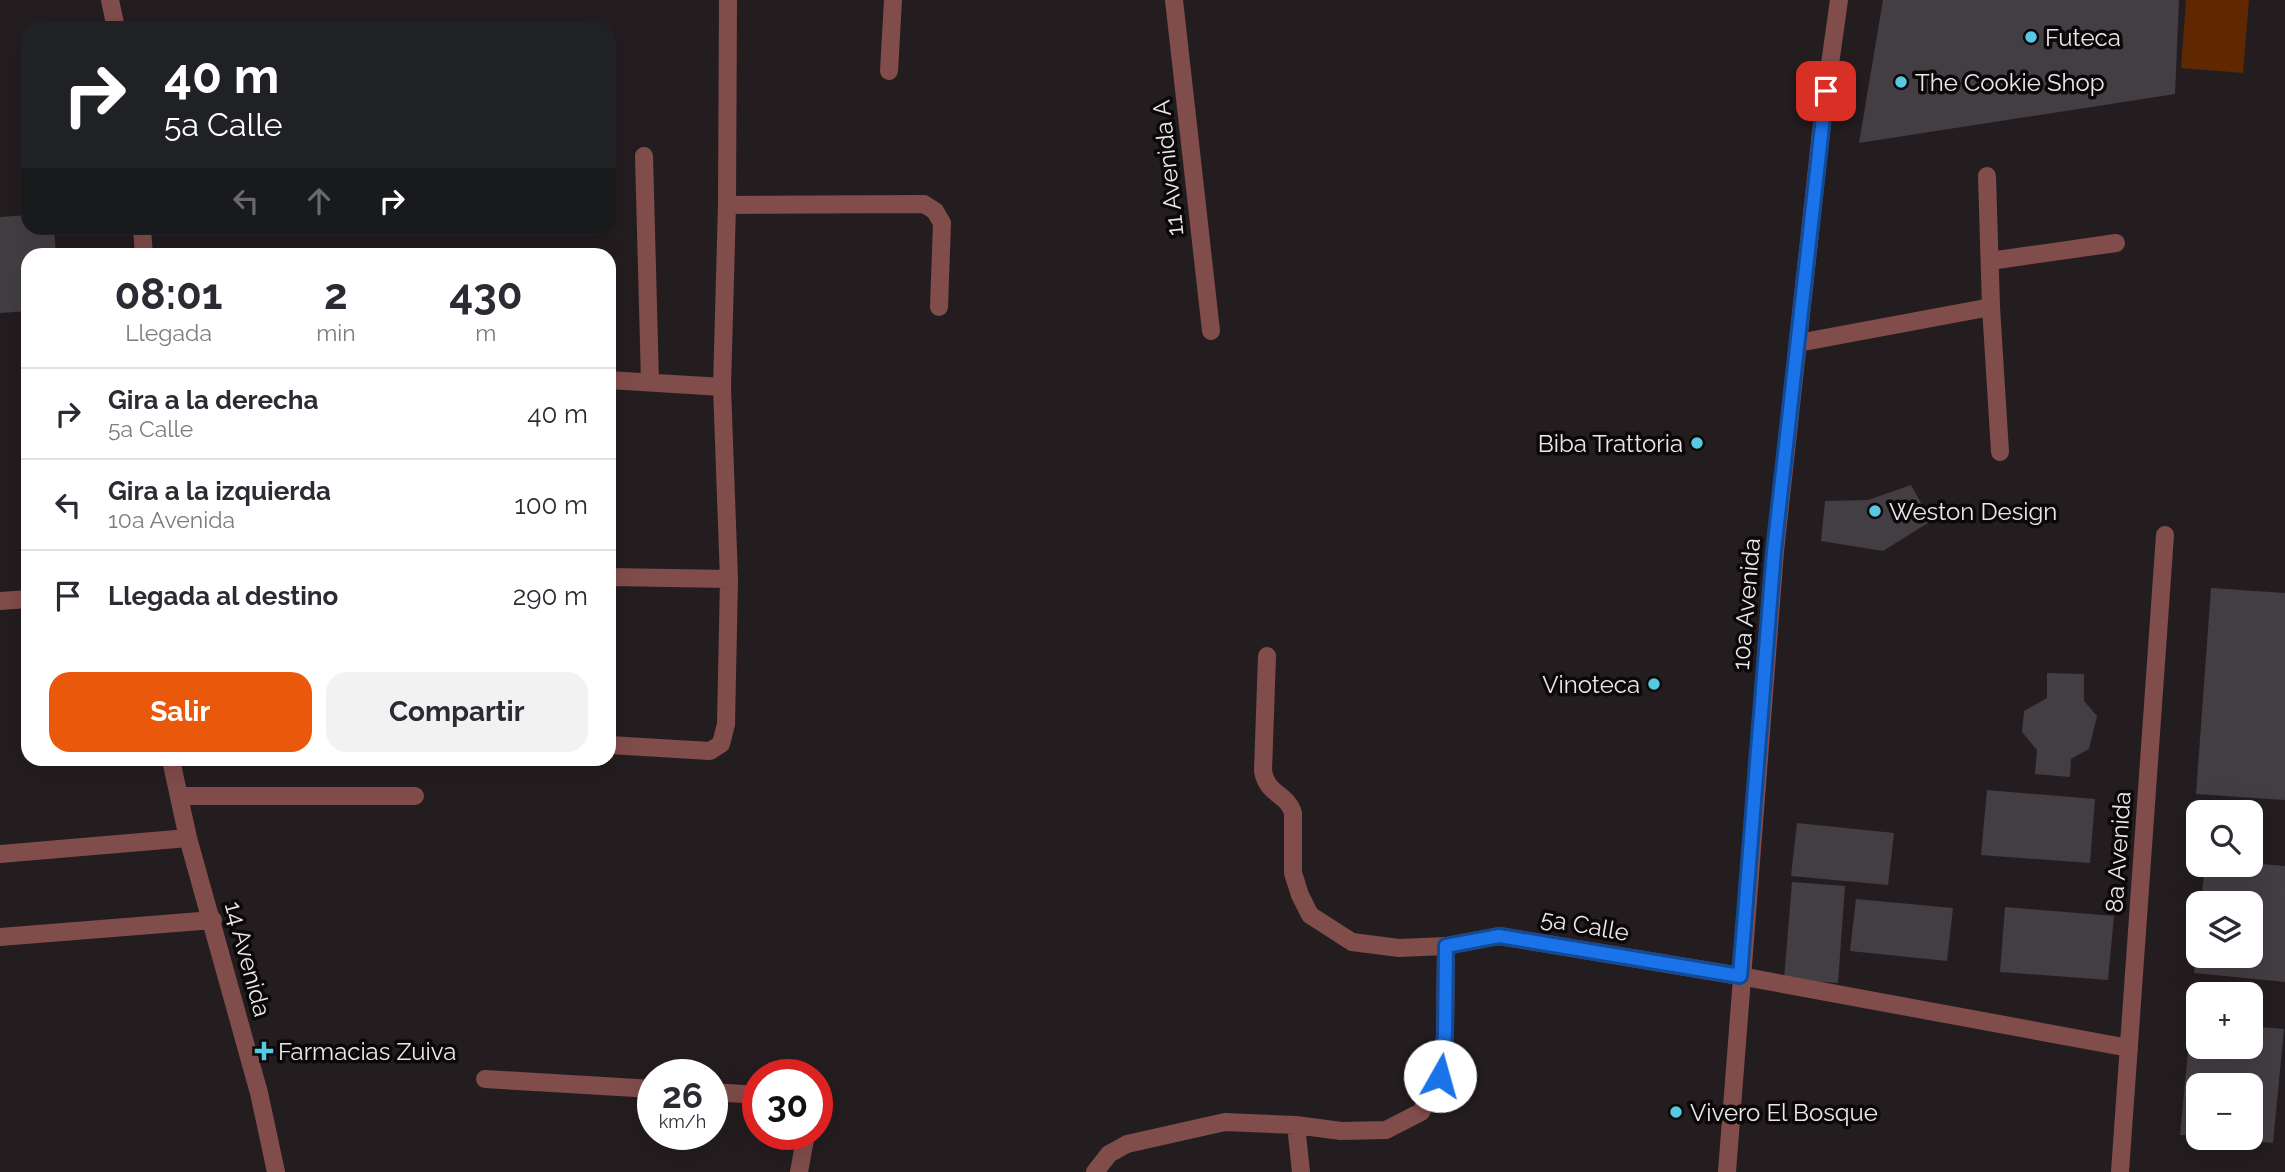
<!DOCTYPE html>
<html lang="es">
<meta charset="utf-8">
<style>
:root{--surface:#fff;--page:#f2f2f3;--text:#2b2b33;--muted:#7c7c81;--line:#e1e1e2;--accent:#ea580c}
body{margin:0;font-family:Raleway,sans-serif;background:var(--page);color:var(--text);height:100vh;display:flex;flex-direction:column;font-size:26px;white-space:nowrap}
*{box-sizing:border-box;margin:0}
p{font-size:23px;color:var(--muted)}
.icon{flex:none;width:38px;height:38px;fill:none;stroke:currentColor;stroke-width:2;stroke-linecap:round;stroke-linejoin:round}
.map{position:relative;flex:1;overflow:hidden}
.side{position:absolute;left:21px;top:248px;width:595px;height:518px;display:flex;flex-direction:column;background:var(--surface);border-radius:21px;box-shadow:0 7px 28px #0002}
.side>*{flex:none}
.banner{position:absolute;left:21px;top:21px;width:595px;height:214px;border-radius:21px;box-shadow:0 7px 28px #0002;background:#202124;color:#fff;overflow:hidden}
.controls{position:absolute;left:2186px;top:800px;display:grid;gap:14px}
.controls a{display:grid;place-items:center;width:77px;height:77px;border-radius:14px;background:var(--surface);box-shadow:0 7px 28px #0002;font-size:35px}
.speed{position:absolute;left:637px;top:1059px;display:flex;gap:14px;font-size:35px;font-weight:700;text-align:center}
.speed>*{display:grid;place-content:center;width:91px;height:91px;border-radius:50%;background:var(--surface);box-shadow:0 7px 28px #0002;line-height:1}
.speed small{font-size:18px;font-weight:400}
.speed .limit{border:10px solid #d22;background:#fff;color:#111}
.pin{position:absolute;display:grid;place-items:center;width:60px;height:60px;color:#fff;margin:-30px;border-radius:14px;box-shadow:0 4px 10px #0006}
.me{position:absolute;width:77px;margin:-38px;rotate:7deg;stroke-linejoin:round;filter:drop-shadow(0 0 5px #0008)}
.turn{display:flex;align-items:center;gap:24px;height:147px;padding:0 28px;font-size:32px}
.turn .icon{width:91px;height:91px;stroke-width:2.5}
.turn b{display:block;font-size:49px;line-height:60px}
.lanes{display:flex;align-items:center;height:66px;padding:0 28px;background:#0003;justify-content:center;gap:35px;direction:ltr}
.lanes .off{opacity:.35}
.eta{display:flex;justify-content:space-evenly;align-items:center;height:119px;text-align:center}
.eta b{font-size:42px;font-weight:700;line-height:49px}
.primary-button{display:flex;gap:14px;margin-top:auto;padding:14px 28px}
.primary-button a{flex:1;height:80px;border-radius:21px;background:var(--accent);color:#fff;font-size:28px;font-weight:700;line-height:80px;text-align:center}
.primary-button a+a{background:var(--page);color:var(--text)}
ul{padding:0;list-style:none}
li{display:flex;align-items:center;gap:21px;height:91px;padding:0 28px;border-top:2px solid var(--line)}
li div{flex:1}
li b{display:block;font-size:26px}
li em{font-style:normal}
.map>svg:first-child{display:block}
.green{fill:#5f2800}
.building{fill:#433e43}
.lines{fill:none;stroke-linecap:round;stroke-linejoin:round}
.minor{stroke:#814d4b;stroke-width:18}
.route-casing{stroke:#114b97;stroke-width:18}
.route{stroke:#1a73e8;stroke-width:12}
.poi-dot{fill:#58c9e3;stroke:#0b0809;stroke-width:2.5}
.labels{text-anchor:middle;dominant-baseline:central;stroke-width:7;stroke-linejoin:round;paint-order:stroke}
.poi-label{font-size:24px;fill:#ebe6e7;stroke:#0b0809;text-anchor:start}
.street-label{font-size:24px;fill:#ebe6e7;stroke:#0b0809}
</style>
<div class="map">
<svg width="2285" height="1172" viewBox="0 0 2285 1172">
<rect width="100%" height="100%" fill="#241d20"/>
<path class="green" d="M2186,0H2249L2243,73L2181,68Z"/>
<path class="building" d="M1883,0H2179L2175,94L1859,143Z
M28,215V228H54L56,256H28V311L0,313V217Z
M1911,485L1931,521L1883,551L1821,541L1825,501L1868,500Z
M2211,588L2285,593V800L2196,794Z
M2047,673L2084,674V701L2097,716L2089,749L2071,759L2070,777L2035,774L2037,750L2022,732L2024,711L2047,698Z
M267,760H294V763H267Z
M1987,790L2095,799L2090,863L1981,855Z
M1797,823L1894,833L1888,885L1791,876Z
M2250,863L2285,866V982L2194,973L2196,956H2250V903H2201L2205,864Z
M1792,882L1845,886L1838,983L1784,979Z
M1856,899L1953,908L1947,961L1850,951Z
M2005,907L2114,916L2108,980L2000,972Z
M2191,1021H2198V1046H2250V1026L2284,1029L2273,1143L2231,1139V1138H2250V1085H2198V1136L2180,1135Z"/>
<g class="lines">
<path class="minor" d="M110,0L116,28
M1174,0L1211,331
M889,71L893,0
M644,156L650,382
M1987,176L1991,307L2000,452
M727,205L924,204L935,211L942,223L939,307
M142,228L144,256
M1990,261L2116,243
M1798,343L1991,307
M609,380L722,387
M609,577L729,579
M0,601L28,599
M1267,656L1263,771C1267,795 1287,793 1293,813V873L1300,895L1310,915L1352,942L1399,948L1446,946L1499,936L1740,976L2129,1048
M609,745L710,751L721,744L726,724L729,579L722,387L727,205L728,0
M171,760L188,838L259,1093L276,1172
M179,796H415
M0,854L188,838
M0,937L213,920
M485,1079L653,1089
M712,1092L758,1095
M1296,1125L1301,1172
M799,1172L806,1134
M1095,1172L1109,1154L1127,1144L1225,1122L1296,1125L1341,1131L1386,1130L1421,1112L1440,1076L1445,1035L1446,946
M1727,1172L1775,551L1823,114L1839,0
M2120,1172L2165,535"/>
</g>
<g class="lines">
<defs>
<path id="route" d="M1440,1076L1445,1035L1446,946L1499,936L1740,976L1774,551L1826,91"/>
</defs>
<use href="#route" class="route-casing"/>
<use href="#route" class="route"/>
</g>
<g class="poi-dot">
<circle cx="2031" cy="37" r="7"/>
<circle cx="1901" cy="82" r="7"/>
<circle cx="1697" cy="443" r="7"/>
<circle cx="1875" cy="511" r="7"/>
<circle cx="1654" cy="684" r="7"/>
<path d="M260.5 1040.5h7v7h7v7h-7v7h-7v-7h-7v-7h7z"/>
<circle cx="1676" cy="1112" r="7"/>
</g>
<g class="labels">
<g class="poi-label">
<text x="2045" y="37">Futeca</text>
<text x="1915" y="82">The Cookie Shop</text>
<text x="1683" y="443" text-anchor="end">Biba Trattoria</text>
<text x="1889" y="511">Weston Design</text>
<text x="1640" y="684" text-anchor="end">Vinoteca</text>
<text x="278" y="1051">Farmacias Zuiva</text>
<text x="1690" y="1112">Vivero El Bosque</text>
</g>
<g class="street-label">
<text transform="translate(1168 168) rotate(-96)">11 Avenida A</text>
<text transform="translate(1746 604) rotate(-85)">10a Avenida</text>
<text transform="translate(2118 852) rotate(-86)">8a Avenida</text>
<text transform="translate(1585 925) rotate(10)">5a Calle</text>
<text transform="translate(248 959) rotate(75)">14 Avenida</text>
</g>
</g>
</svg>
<div class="controls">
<a><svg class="icon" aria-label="search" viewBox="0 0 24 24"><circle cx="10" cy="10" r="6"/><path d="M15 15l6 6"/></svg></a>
<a><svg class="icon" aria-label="layers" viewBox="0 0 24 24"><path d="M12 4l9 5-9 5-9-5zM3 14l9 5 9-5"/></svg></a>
<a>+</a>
<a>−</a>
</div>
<div class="speed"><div>26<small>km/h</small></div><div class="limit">30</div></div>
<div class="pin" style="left:1826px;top:91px;background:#d93025"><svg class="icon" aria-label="arrive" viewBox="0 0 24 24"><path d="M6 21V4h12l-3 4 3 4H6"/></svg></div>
<svg class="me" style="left:1440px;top:1076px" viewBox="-20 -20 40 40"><circle r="19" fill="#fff"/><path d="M0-13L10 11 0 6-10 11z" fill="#1a73e8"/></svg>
<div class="banner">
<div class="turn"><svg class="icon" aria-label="right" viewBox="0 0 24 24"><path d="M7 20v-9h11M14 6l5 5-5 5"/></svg><div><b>40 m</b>5a Calle</div></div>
<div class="lanes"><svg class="icon off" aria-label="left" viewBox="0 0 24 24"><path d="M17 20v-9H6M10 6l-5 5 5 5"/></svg><svg class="icon off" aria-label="ahead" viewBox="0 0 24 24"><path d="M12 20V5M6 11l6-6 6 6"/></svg><svg class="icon" aria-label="right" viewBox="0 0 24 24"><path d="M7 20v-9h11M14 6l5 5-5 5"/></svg></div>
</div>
<section class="side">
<div class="eta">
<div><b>08:01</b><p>Llegada</p></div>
<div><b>2</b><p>min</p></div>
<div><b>430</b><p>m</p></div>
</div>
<ul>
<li><svg class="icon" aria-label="right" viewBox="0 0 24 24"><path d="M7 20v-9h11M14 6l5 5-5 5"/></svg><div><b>Gira a la derecha</b><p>5a Calle</p></div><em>40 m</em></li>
<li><svg class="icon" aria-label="left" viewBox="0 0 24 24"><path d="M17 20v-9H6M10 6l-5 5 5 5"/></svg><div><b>Gira a la izquierda</b><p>10a Avenida</p></div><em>100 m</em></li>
<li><svg class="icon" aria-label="arrive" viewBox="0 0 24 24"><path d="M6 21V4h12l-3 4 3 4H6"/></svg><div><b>Llegada al destino</b></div><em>290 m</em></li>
</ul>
<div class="primary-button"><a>Salir</a><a>Compartir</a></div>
</section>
</div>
